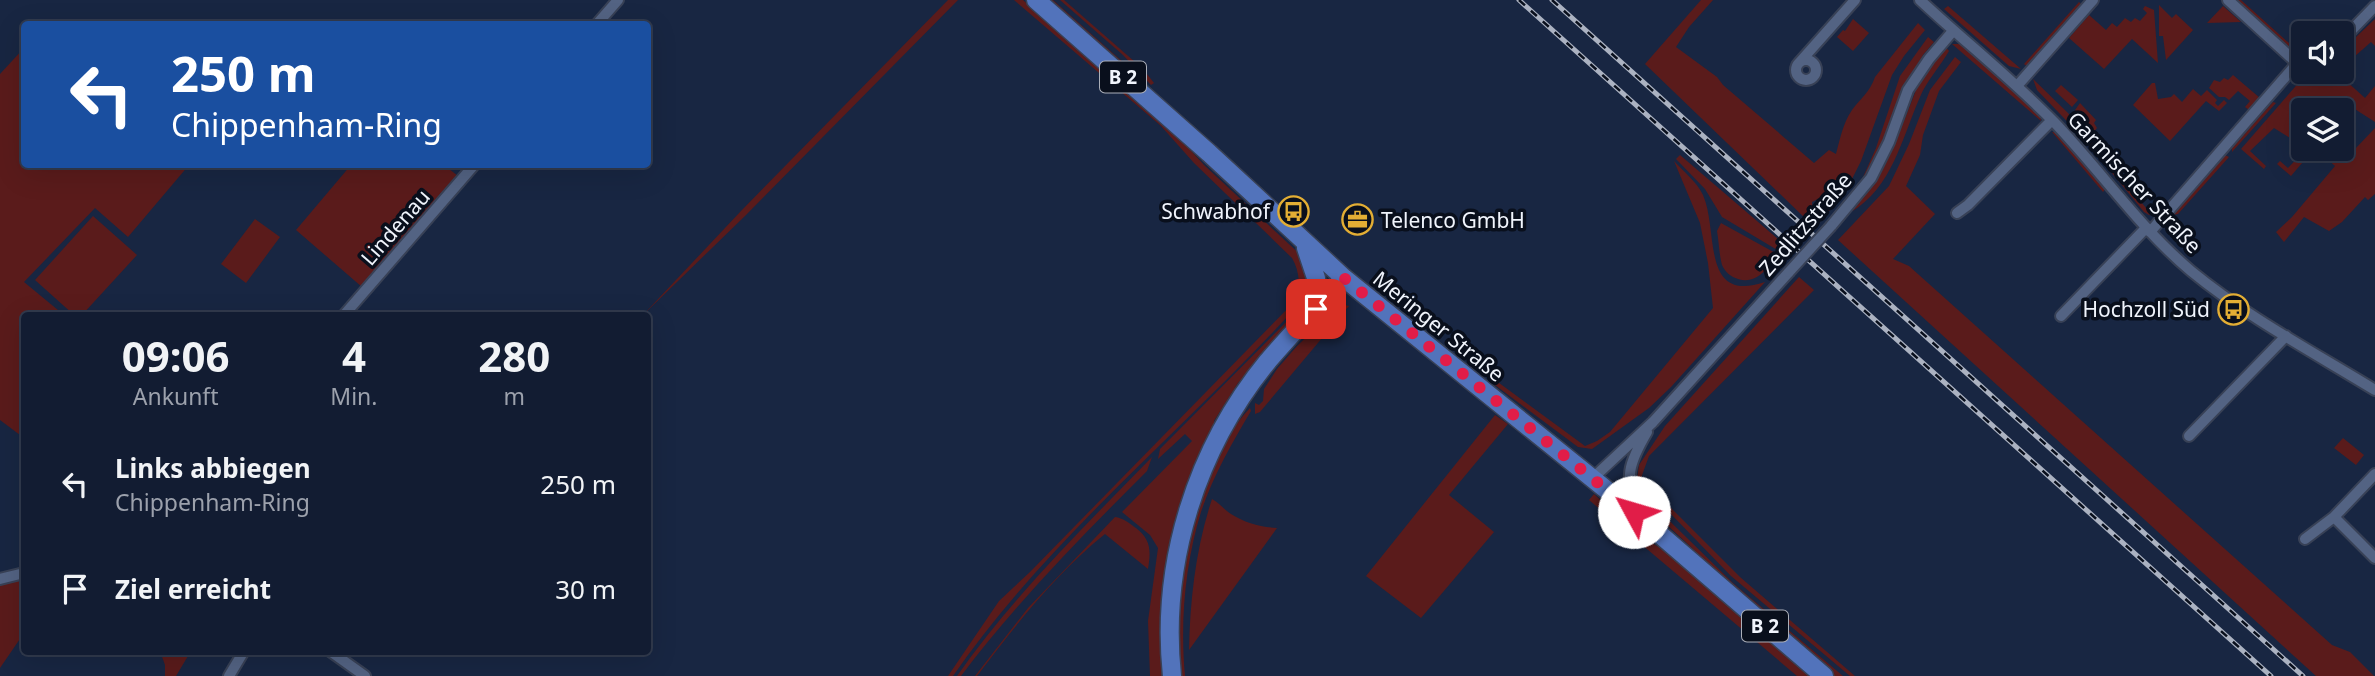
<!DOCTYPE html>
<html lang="de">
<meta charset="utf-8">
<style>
:root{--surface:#121c32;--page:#1f293e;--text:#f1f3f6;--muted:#9ca1ac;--line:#313a4d}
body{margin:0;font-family:"Noto Sans",sans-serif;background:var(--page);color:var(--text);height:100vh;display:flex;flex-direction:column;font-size:26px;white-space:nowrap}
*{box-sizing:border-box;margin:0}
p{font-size:23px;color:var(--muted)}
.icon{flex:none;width:38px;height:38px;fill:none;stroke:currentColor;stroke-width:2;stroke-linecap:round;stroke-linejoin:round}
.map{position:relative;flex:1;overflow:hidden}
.details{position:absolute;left:21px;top:312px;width:630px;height:343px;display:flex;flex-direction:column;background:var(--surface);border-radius:7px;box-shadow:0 7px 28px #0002,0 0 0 2px var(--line)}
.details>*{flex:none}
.hud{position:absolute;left:21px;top:21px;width:630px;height:147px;border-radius:7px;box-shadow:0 7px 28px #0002,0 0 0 2px var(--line);background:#1a4fa0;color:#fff;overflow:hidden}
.fabs{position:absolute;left:2291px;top:21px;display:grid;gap:14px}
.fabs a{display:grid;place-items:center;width:63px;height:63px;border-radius:7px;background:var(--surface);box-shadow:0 7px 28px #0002,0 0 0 2px var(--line);font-size:35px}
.pin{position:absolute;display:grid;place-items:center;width:60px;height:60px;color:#fff;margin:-30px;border-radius:14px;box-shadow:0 4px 10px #0006}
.me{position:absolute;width:77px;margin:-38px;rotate:309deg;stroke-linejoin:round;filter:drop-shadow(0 0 5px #0008)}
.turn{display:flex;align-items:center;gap:24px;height:147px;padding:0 35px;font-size:32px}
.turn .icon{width:91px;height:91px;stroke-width:2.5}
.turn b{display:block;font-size:49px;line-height:60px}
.eta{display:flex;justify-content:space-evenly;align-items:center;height:119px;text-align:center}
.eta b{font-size:42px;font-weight:700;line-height:49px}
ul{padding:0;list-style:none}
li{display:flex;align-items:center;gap:21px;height:105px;padding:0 35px}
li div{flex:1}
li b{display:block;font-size:26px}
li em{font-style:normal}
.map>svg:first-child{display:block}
.green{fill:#5a1b1b}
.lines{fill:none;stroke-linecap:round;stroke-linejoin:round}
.street-casing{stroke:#384156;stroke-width:14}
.primary-casing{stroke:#384156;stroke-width:21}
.street{stroke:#536383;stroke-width:10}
.primary{stroke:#5273bb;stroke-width:18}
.rail-casing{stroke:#abb2c1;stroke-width:5}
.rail{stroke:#090f1c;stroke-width:2.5;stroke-dasharray:8;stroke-linecap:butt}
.street-bridge-casing{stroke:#384156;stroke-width:14;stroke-linecap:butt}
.street-bridge{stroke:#536383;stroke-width:10}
.route{stroke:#e11d48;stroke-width:12;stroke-dasharray:0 21.6}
.labels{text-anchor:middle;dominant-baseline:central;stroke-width:7;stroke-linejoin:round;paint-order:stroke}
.shield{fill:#090f1c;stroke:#abafb9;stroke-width:2}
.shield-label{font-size:19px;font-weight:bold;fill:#f0f4fc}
.street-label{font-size:21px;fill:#f0f4fc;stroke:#090f1c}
.poi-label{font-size:21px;fill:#f0f4fc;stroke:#090f1c;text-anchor:end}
</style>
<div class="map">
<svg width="2375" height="676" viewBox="0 0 2375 676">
<rect width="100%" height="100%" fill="#182642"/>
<path class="green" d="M948,0H958L746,215L643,315L741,211Z
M1014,0H1023L1176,134L1204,165L1304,258C1308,277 1308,288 1298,305C1185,430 1049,537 953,676H948L999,601L1030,572L1294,302C1301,287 1300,272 1292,258L1194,163L1161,126Z
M1043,0H1053L1133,71L1146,86Z
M1060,0H1064L1143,69L1154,83L1151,85L1123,55Z
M1701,0H1713L1689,27L1676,47L1717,77L1723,85L1814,163L1829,150L1836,154C1840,139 1843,123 1852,110C1860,99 1870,92 1875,77L1918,23L1925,30L1904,56L1892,75L1861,161L1845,193L1815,227C1822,217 1825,210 1820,198L1812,202L1813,213L1808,221L1645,64Z
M2235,0H2241L2299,52L2293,51Z
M2079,2L2082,5L2028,67L2024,64Z
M2159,5L2172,18L2176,14L2193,30L2166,60L2163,36H2159Z
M1948,6L2021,69L2009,66L1944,9Z
M2145,6L2154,10L2158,63L2132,39L2104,69L2069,38L2089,15L2106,30L2112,23L2117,27L2125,18L2131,22L2135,18L2140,21L2147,13L2143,9Z
M2223,6L2241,22L2207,23Z
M1853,19L1869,33L1853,51L1837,37L1843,30L1845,31Z
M2375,19V46L2371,42L2354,57H2353L2342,69L2349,76L2345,80L2365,98L2375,86V122L2347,104L2342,111L2303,110V146L2274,128L2250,151L2266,166L2264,169L2241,149L2308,72H2342V47L2356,37Z
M1928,37L1934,42L1923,55L1903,90L1887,136L1873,165L1860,184L1876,148L1900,76Z
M1952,44H1961L2040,113L2041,121Z
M1945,46L1949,51C1940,67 1927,80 1920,97C1902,138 1892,188 1851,212L1880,175L1895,144L1916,90L1929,67Z
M24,48V164L189,165L128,237L95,208L24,282L64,315H24V438L0,420V74Z
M1955,57L1961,62L1939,91L1923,135L1920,155L1906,186L1935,214L1893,259L1909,266L2332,645L2350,652L2374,676H2316L1838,240L1889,186L1909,144L1930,90Z
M2233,75L2260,98L2249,110L2245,107L2250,101L2238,91L2229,100L2225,97H2219L2209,88L2214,80L2220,82L2224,78L2228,80Z
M2033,79L2068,113L2088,137L2085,140L2037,90Z
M2152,83H2155L2158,99L2171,97L2174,94L2182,102L2193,89L2201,96L2207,90L2217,100L2215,103L2218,106L2224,100L2227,103L2219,111L2206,101L2170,141L2133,105Z
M2061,85L2078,100L2072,107L2055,91Z
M2273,102L2276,103L2232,152V148Z
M2080,103L2096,120L2094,123L2097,128L2094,132L2075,110Z
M2375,128V194L2368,200L2365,197L2342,222L2329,231L2304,217L2284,242L2276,232L2292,217L2335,166L2316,149L2356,148Z
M2052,132L2059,133L2106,188L2103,192Z
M2093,142L2150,213L2157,215H2149L2144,212L2089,145Z
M2306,149H2314L2291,176L2277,164L2280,161L2288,168Z
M1680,155L1785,245L1779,251L1722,217L1705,189L1676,159Z
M2225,155L2229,157L2178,214L2173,215Z
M1674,161C1683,171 1697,182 1703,195C1719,231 1700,304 1765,282L1671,387L1649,408L1592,449L1578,447L1491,382V377L1585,446L1597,441L1610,432L1713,308L1708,263L1700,223Z
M351,165H444L458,176L362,287L296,230Z
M93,216L137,255L82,315H74L35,280Z
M255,219L280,237L246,283L221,264Z
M1721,223L1779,255C1768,267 1757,285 1738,279C1731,277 1725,272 1722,265C1719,254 1719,242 1717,231Z
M1799,277L1814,290L1649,456L1641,478L1740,577L1855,676H1850L1731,576L1637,479L1639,465L1665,426Z
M1310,291V297L1303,309L1256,366L1238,383L1214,421L1215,430L1198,468L1164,676H1150L1148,621L1158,548L1150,535L1122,512L1192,441L1185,434L1158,459L1160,449L1299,309Z
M1341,304L1349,306L1260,412L1255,414V403L1259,405L1263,401L1264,389L1277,369L1297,346Z
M1250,408L1251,411C1232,443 1213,476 1201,512C1185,564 1180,622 1185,676H1178C1178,655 1176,633 1177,612C1182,542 1201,460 1250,408Z
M1495,415L1508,424L1449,495L1494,532L1421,618L1366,576Z
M2343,438L2364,455L2356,465L2334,448Z
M1152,457L1147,471C1082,536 1017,602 961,676H957C1013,596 1084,527 1152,457Z
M1636,488L1733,583L1843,676H1833L1719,579L1692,548L1641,501L1634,489Z
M1594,494L1641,536L1673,556L1813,676H1797L1589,500Z
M1212,499C1220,503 1223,509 1231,514C1245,523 1260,527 1277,528L1189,650C1190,599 1196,547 1212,499Z
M1115,517C1123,518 1129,523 1136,528C1151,540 1151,550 1148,569L1105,534C1056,573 1015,626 977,676H975L1028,608Z
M24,577V633L0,668V584Z
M160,651H191L176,676H165V665Z"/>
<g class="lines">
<defs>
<path id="street" d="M1920,0C1964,41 2012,79 2054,122C2101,171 2139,227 2191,271C2247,317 2313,352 2375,390
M2228,0L2298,64
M597,24L618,0
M2342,40L2375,6
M1796 70a10 10 0 1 1 20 0a10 10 0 1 1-20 0Z
M1799,63L1855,0
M2017,86L2093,0
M1957,213L1968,205L2052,120
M1831,226L1871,178L1889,142L1908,90L1929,59L1953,31
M2150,232L2293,68L2303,60
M344,315L475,164
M2061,316L2146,228
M2189,436L2286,336
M1593,478L1653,422L1789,272
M1634,512C1627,474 1627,466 1647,432
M2334,517L2375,558
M2305,539L2334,517L2375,474
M0,579L24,573
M330,651L365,676
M229,676L244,651"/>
<path id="primary" d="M1036,0L1209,153L1344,278L1634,512L1824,676
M1306,248L1316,278V308
M1172,676C1160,564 1196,449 1268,361C1292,333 1318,306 1344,278"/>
</defs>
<use href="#street" class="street-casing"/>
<use href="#primary" class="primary-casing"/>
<use href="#street" class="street"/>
<use href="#primary" class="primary"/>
<defs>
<path id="rail" d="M1519,0L2271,676
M1552,0L2303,676"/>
</defs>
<use href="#rail" class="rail-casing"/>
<use href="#rail" class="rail"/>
<defs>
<path id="street-bridge" d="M1789,272L1831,226"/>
</defs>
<use href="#street-bridge" class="street-bridge-casing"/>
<use href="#street-bridge" class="street-bridge"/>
</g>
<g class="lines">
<path class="route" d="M1316,309L1344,278L1634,512"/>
</g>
<defs>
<symbol id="bus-ring" viewBox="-11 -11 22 22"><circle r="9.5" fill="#090f1c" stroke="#e3ae34" stroke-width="1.5"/><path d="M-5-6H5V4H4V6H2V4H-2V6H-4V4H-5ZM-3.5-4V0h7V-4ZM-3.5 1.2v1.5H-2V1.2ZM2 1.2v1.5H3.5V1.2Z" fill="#e3ae34"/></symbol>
<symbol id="office-ring" viewBox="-11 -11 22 22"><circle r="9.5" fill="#090f1c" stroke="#e3ae34" stroke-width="1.5"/><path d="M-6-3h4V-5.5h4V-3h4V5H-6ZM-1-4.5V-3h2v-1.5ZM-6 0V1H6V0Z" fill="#e3ae34"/></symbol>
</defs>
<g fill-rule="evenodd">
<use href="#bus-ring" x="1276" y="194" width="35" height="35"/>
<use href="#office-ring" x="1340" y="202" width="35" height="35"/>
<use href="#bus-ring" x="2216" y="292" width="35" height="35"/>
</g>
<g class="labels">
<g class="shield">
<rect x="1100" y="61.5" width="46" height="31" rx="5"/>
<rect x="1742" y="610.5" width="46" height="31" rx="5"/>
</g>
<g class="shield-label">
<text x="1123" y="77">B 2</text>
<text x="1765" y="626">B 2</text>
</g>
<g class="street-label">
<text transform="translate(2135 182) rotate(47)">Garmischer Straße</text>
<text transform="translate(1805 224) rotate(-49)">Zedlitzstraße</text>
<text transform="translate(395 227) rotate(-49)">Lindenau</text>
<text transform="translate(1439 326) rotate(39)">Meringer Straße</text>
</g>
<g class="poi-label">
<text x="1270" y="211">Schwabhof</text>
<text x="1381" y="220" text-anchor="start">Telenco GmbH</text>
<text x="2210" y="309">Hochzoll Süd</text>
</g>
</g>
</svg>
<div class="fabs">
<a><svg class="icon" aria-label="sound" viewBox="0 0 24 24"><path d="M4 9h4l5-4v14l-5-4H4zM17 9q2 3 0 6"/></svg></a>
<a><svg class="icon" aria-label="layers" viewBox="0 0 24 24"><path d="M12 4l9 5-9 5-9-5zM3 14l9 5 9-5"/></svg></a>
</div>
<div class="pin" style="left:1316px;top:309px;background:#d93025"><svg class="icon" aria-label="arrive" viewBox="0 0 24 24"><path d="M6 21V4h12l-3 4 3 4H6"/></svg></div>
<svg class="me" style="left:1634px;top:512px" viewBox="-20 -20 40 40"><circle r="19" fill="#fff"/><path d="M0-13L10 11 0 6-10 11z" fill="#e11d48"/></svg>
<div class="hud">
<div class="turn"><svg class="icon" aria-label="left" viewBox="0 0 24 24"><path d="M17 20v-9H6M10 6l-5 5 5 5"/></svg><div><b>250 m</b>Chippenham-Ring</div></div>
</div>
<section class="details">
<div class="eta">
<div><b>09:06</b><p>Ankunft</p></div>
<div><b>4</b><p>Min.</p></div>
<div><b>280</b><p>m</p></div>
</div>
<ul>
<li><svg class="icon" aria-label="left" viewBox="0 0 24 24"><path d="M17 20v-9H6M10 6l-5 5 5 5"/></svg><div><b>Links abbiegen</b><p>Chippenham-Ring</p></div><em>250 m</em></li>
<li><svg class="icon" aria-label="arrive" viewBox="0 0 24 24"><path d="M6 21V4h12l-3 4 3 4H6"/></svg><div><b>Ziel erreicht</b></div><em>30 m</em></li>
</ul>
</section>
</div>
